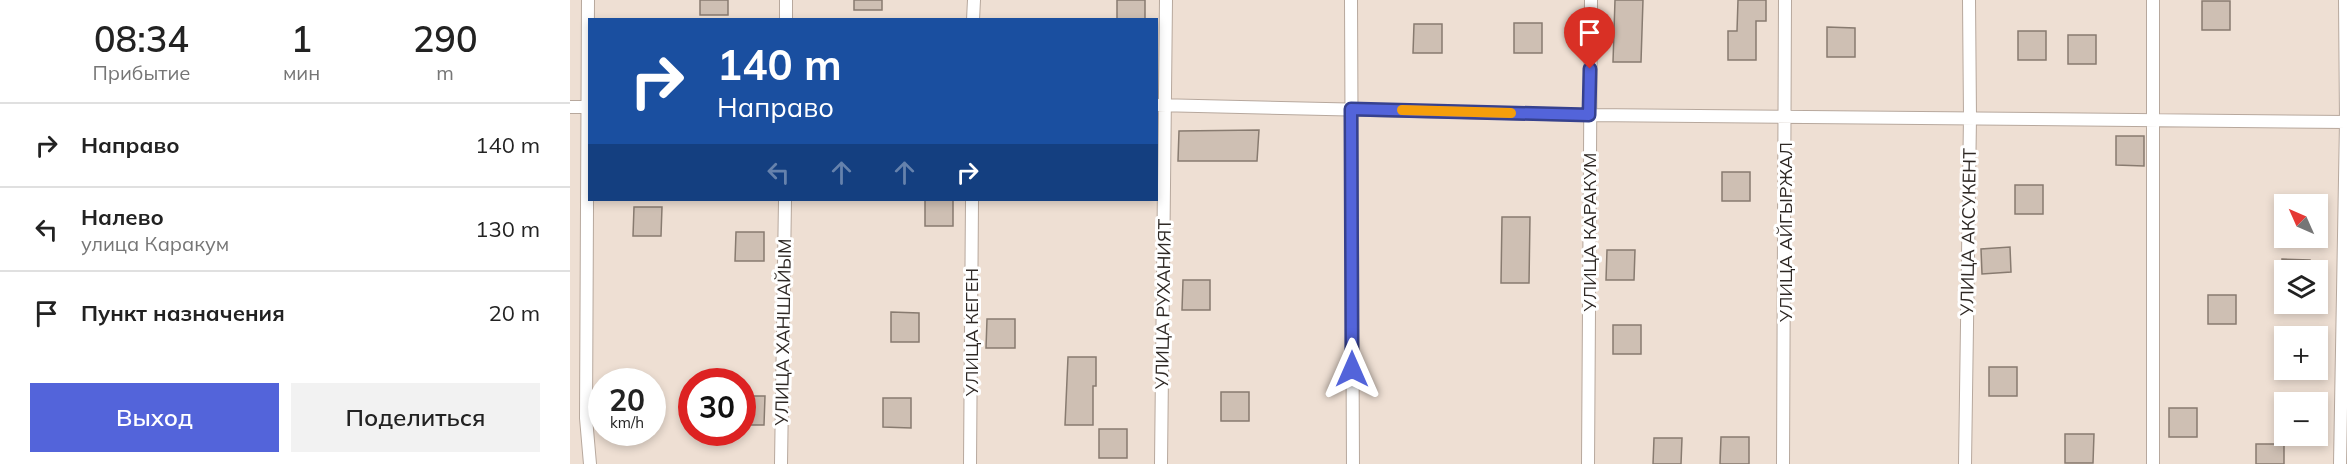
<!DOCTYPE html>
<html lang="ru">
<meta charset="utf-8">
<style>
:root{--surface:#fff;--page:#f2f2f2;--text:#222;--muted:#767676;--line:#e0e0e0;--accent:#5364da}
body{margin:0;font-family:Mulish,sans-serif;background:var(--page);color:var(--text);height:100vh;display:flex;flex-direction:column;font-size:22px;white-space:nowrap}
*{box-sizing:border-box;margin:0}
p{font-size:20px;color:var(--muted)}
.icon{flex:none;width:33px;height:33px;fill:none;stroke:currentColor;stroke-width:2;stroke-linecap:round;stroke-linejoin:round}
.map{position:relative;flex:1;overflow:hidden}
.panel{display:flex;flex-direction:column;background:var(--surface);width:570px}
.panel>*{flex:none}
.guide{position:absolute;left:18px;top:18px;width:570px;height:183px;border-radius:0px;box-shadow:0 3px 9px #0003;background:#1a4fa0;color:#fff;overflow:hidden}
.needle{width:39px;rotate:315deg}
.fabs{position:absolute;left:1704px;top:194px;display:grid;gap:12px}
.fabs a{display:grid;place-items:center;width:54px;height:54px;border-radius:0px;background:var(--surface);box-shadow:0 3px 9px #0003;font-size:30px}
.speed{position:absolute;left:18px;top:368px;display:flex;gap:12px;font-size:30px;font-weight:700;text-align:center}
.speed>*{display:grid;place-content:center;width:78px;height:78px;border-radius:50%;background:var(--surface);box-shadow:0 3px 9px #0003;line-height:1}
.speed small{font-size:15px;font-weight:400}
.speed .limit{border:9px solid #d22;background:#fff;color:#111}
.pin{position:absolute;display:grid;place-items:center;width:51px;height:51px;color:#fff;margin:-62px -26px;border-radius:50% 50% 50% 0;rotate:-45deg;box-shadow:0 0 6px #0007}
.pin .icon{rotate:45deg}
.me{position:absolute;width:66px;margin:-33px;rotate:0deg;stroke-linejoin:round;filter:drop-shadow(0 0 4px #0008)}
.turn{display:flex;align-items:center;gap:21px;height:126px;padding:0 30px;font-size:27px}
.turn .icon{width:78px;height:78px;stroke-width:2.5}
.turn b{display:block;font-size:42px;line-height:51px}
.lanes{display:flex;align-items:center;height:57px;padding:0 30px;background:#0003;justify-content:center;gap:30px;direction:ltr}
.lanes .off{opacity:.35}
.eta{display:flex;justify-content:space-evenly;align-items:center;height:102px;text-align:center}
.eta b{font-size:36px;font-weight:600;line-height:42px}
.button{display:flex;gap:12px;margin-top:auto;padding:12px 30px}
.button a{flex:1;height:69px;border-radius:0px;background:var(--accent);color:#fff;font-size:24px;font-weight:600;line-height:69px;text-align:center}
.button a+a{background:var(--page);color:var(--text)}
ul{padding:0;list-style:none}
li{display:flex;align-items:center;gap:18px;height:84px;padding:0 30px;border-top:2px solid var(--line)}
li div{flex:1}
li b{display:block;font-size:22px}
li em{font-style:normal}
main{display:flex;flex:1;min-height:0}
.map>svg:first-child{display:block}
.building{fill:#cebfb3;stroke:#887b70;stroke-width:1.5}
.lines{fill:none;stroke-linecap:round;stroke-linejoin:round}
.minor-casing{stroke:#b7a89d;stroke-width:14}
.minor{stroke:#fff;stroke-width:12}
.route-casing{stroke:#36418e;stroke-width:15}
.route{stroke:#5364da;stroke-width:10}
.slow{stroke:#f59e0b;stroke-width:10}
.labels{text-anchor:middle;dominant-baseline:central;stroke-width:6;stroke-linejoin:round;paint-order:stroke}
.street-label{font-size:18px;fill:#2e2824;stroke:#fff}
</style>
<main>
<section class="panel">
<div class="eta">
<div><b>08:34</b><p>Прибытие</p></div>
<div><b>1</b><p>мин</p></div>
<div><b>290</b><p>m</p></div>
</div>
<ul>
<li><svg class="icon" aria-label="right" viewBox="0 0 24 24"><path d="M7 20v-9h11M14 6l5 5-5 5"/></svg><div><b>Направо</b></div><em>140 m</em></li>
<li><svg class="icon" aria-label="left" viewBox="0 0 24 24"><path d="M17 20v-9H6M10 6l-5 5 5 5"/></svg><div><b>Налево</b><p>улица Каракум</p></div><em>130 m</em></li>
<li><svg class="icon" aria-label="arrive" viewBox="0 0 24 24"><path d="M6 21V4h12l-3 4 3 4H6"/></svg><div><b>Пункт назначения</b></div><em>20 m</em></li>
</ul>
<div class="button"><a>Выход</a><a>Поделиться</a></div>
</section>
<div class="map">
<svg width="1777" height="464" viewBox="0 0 1777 464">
<rect width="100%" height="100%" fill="#eedfd3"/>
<path class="building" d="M130,0H158V15H130Z
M284,0H312V10H284Z
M547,0H575V20L547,19Z
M1045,0H1073L1071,62H1043Z
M1168,0H1196V21H1186V60H1158V31H1167Z
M1632,1H1660V30H1632Z
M944,23H972V53H944Z
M844,24H872V53H843Z
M1257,27L1285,28V57H1257Z
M1448,31H1476V60H1448Z
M1498,35H1526V64H1498Z
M689,130L687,161H608L609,131Z
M1546,136H1574V166L1546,165Z
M1152,172H1180V201H1152Z
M1445,185H1473V214H1445Z
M355,200H383V226H355Z
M64,207H92L91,236H63Z
M932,217H960L959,283H931Z
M166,232H194V261H165Z
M1440,247L1441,272L1412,274L1411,249Z
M1037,250H1065L1064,280H1036Z
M1712,259L1740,260V270H1712Z
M613,280H640V310H612Z
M1638,295H1666V324H1638Z
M321,312L349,313V342H321Z
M417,319H445V348H416Z
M1043,325H1071V354H1043Z
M498,357H526V386H523V425H495Z
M1419,367H1447V396H1419Z
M651,392H679V421H651Z
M172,396H195L194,425H172Z
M313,398H341V428L313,427Z
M1599,408H1627V437H1599Z
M529,429H557V458H529Z
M1495,434H1524L1523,463H1495Z
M1151,437H1179V464H1150Z
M1084,438H1112L1111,464H1083Z
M1686,444H1714V464H1686Z"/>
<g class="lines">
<defs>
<path id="minor" d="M18,0L16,418L20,464
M781,0L783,464
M1583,0V464
M216,20V0
M403,20L404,0
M586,105L1019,115L1777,122
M0,107H20
M211,464L215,200
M400,464L402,200
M591,464L596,0
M1018,464L1021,0
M1213,464L1215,0
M1395,464L1400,117L1399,0
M1770,464L1776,122L1775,0"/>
</defs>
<use href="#minor" class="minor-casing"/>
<use href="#minor" class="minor"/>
</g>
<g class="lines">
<defs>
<path id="route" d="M782,369L781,109L1019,115L1020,69"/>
</defs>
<use href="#route" class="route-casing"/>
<use href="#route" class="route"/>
<path class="slow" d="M832,110L941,113"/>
</g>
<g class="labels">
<g class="street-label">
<text transform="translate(1019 232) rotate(-90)">УЛИЦА КАРАКУМ</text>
<text transform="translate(1215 232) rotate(-90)">УЛИЦА АЙГЫРЖАЛ</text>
<text transform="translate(1398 232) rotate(-89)">УЛИЦА АКСУКЕНТ</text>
<text transform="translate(593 304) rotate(-89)">УЛИЦА РУХАНИЯТ</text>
<text transform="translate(213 332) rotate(-89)">УЛИЦА ХАНШАЙЫМ</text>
<text transform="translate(401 332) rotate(-90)">УЛИЦА КЕГЕН</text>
</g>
</g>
</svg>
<div class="fabs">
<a><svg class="needle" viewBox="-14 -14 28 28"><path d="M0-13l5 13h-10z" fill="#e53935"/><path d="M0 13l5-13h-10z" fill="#767676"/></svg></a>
<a><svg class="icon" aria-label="layers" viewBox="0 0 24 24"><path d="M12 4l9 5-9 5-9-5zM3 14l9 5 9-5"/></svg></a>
<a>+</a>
<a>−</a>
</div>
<div class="speed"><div>20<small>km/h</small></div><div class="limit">30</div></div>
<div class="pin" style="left:1020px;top:69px;background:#d93025"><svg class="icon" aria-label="arrive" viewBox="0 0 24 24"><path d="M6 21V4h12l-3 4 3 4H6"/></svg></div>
<svg class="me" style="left:782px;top:369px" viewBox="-20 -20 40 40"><path d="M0-17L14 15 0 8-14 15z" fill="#5364da" stroke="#fff" stroke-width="4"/></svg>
<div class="guide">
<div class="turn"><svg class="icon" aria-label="right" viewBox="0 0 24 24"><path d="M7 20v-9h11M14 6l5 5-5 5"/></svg><div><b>140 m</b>Направо</div></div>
<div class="lanes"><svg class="icon off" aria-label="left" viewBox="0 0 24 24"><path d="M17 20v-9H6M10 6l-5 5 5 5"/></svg><svg class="icon off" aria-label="ahead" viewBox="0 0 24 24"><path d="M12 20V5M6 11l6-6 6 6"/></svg><svg class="icon off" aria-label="ahead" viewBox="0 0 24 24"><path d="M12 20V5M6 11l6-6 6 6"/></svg><svg class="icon" aria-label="right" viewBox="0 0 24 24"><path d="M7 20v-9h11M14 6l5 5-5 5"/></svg></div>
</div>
</div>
</main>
